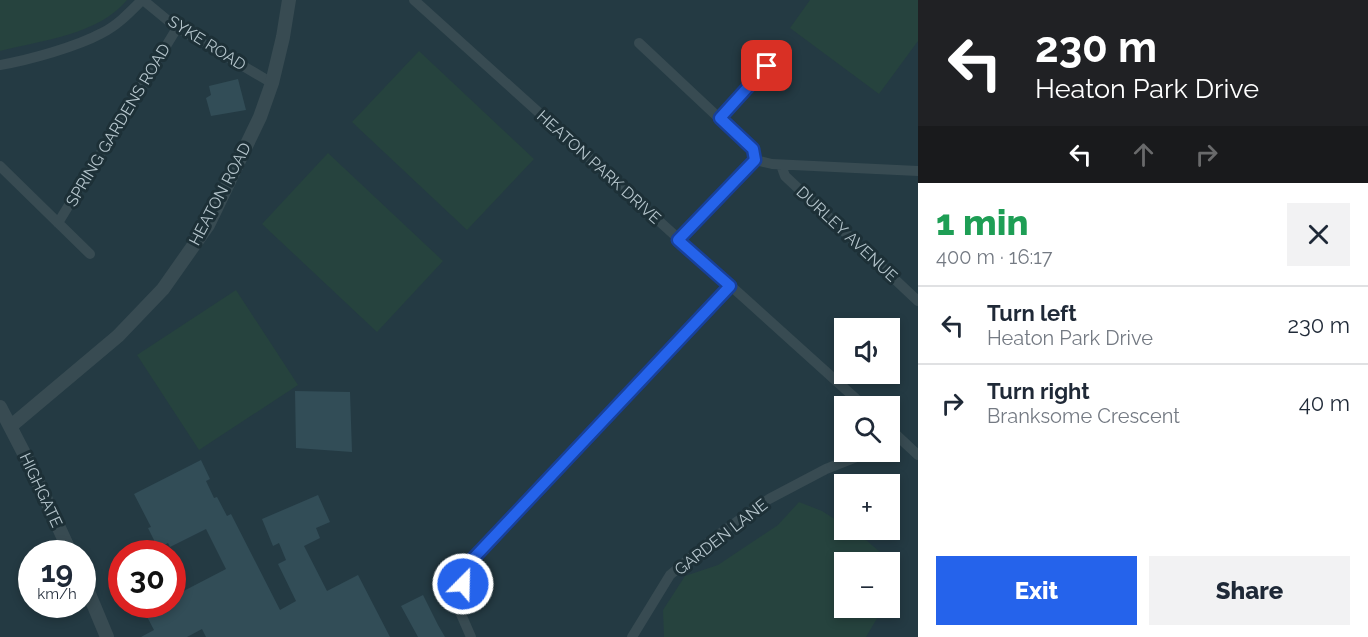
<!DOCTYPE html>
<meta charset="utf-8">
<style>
:root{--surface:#fff;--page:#f2f2f3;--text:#1f2937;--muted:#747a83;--line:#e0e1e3;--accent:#2563eb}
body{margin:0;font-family:Raleway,sans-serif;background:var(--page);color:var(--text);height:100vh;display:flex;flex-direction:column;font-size:22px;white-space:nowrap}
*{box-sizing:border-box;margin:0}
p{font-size:20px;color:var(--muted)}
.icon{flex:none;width:33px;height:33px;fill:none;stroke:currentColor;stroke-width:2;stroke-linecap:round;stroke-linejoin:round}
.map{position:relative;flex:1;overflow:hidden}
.details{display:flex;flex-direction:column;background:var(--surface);width:450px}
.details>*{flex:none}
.top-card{background:#202124;color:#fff;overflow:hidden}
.fabs{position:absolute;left:834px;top:318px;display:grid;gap:12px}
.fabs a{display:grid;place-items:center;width:66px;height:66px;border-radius:0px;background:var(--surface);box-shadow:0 3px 9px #0003;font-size:30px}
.speed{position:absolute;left:18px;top:540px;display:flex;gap:12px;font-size:30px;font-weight:700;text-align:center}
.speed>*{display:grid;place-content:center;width:78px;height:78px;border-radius:50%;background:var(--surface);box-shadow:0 3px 9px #0003;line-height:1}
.speed small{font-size:15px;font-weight:400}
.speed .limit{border:9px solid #d22;background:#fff;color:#111}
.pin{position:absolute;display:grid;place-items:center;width:51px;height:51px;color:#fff;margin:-26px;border-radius:12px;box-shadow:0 3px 9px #0006}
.me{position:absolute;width:66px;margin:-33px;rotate:23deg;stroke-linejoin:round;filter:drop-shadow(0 0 4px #0008)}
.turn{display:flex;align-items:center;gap:21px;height:126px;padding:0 18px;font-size:27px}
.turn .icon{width:78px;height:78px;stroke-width:2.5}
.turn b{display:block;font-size:42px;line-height:51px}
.lanes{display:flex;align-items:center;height:57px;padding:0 18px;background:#0003;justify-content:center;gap:30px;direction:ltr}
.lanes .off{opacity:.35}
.round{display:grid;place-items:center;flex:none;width:63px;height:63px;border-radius:0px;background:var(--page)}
.headline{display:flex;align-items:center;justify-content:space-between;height:102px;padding:0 18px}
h1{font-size:36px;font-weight:800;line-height:45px;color:#1e9e55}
.primary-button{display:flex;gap:12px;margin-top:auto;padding:12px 18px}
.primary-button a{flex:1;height:69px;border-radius:0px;background:var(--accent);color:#fff;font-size:24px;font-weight:800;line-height:69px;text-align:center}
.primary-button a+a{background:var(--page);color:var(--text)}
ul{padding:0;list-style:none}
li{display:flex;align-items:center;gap:18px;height:78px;padding:0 18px;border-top:2px solid var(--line)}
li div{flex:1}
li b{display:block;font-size:22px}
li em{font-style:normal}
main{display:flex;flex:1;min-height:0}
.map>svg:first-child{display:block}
.green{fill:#26433e}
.building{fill:#324d57}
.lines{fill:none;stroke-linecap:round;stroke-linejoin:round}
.pedestrian{stroke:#384b52;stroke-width:8}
.minor{stroke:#384b52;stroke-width:10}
.tertiary{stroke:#384b52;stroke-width:14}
.route-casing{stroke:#184099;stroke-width:15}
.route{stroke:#2563eb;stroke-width:10}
.labels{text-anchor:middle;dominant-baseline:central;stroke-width:6;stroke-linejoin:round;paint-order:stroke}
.street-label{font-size:16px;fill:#b5c5cc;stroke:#1d3037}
</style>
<main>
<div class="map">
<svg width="918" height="637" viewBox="0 0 918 637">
<rect width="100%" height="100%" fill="#243a43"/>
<path class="green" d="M0,0H127C98,35 43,40 0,51Z
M810,0H918V41L879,94L790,28Z
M419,51L534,159L467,230L352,122Z
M328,153L443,261L377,332L262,224Z
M236,290L298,385L199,450L137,355Z
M799,502L822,511L844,525V530H854L886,557L887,562H844V608H883L866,637H664L663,610L685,576L718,565L778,525Z"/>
<path class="building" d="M238,79L246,110L211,116L206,98L211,95L209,86Z
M295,391L350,392L352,452L296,448Z
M201,460L210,479L206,481L214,498L217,497L227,516L231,514L280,610L296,601L278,564L286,560L279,543L273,546L262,519L318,495L330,522L316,528L320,538L304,546L327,591L358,575L390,637H206L202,629L187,637H141L154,630L144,611L157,604H172V597L226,569L206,529L170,547L168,543L158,548L148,528L151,527L134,494Z
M423,595L438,625L445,637H418L401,606Z"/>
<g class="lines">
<path class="pedestrian" d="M197,39L221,53"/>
<path class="minor" d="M143,0L177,28L197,39
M414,0L864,406
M639,43L752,149L755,160
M221,53L272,83
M0,65C29,60 76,47 102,33C118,25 130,12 142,0
M720,118L767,66L785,69
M781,165L785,176L918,301
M0,166L90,254
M58,223L177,28
M678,240L755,160L772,164L918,171
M890,429L918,455
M471,637L457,605L469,563L730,286
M632,637L670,575L715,537L769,499L826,469L869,452"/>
<path class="tertiary" d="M0,407L30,465L71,554
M11,426L118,336L163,289L208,225L260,117L272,83L283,37L289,0
M82,577L107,637"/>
</g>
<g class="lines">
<defs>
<path id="route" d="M463,584L469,563L730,286L678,240L755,160L753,149L720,118L767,66"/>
</defs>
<use href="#route" class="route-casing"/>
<use href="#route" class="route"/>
</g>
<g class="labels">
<g class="street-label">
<text transform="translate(207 43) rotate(32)">SYKE ROAD</text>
<text transform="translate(118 125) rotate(-59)">SPRING GARDENS ROAD</text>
<text transform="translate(599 167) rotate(42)">HEATON PARK DRIVE</text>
<text transform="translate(220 194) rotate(-62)">HEATON ROAD</text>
<text transform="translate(847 234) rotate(43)">DURLEY AVENUE</text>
<text transform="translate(41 490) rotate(65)">HIGHGATE</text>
<text transform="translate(721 537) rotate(-38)">GARDEN LANE</text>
</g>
</g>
</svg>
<div class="fabs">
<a><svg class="icon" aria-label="sound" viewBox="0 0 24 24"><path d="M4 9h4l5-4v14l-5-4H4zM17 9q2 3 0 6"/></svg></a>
<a><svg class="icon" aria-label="search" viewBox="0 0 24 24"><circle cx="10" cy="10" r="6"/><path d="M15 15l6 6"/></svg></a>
<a>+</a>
<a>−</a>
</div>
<div class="speed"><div>19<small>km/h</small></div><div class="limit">30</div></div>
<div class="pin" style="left:767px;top:66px;background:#d93025"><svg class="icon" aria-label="arrive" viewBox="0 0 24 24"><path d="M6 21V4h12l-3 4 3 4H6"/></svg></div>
<svg class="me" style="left:463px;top:584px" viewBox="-20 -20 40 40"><circle r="17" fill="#2563eb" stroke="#fff" stroke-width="3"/><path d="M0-11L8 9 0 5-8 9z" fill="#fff"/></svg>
</div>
<section class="details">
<div class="top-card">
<div class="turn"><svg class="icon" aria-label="left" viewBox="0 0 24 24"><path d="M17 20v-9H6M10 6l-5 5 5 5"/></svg><div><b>230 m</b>Heaton Park Drive</div></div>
<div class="lanes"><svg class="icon" aria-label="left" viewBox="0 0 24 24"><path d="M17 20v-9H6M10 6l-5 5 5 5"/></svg><svg class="icon off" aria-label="ahead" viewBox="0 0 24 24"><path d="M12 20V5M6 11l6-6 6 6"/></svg><svg class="icon off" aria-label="right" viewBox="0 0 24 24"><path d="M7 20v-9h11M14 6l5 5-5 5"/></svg></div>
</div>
<div class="headline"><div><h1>1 min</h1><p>400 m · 16:17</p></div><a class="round"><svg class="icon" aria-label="close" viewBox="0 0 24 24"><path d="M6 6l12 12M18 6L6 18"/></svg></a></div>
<ul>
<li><svg class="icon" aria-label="left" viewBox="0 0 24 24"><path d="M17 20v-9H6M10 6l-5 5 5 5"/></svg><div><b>Turn left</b><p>Heaton Park Drive</p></div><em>230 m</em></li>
<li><svg class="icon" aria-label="right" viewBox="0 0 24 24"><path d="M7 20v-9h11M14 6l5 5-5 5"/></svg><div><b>Turn right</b><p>Branksome Crescent</p></div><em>40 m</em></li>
</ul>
<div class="primary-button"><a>Exit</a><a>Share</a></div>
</section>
</main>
